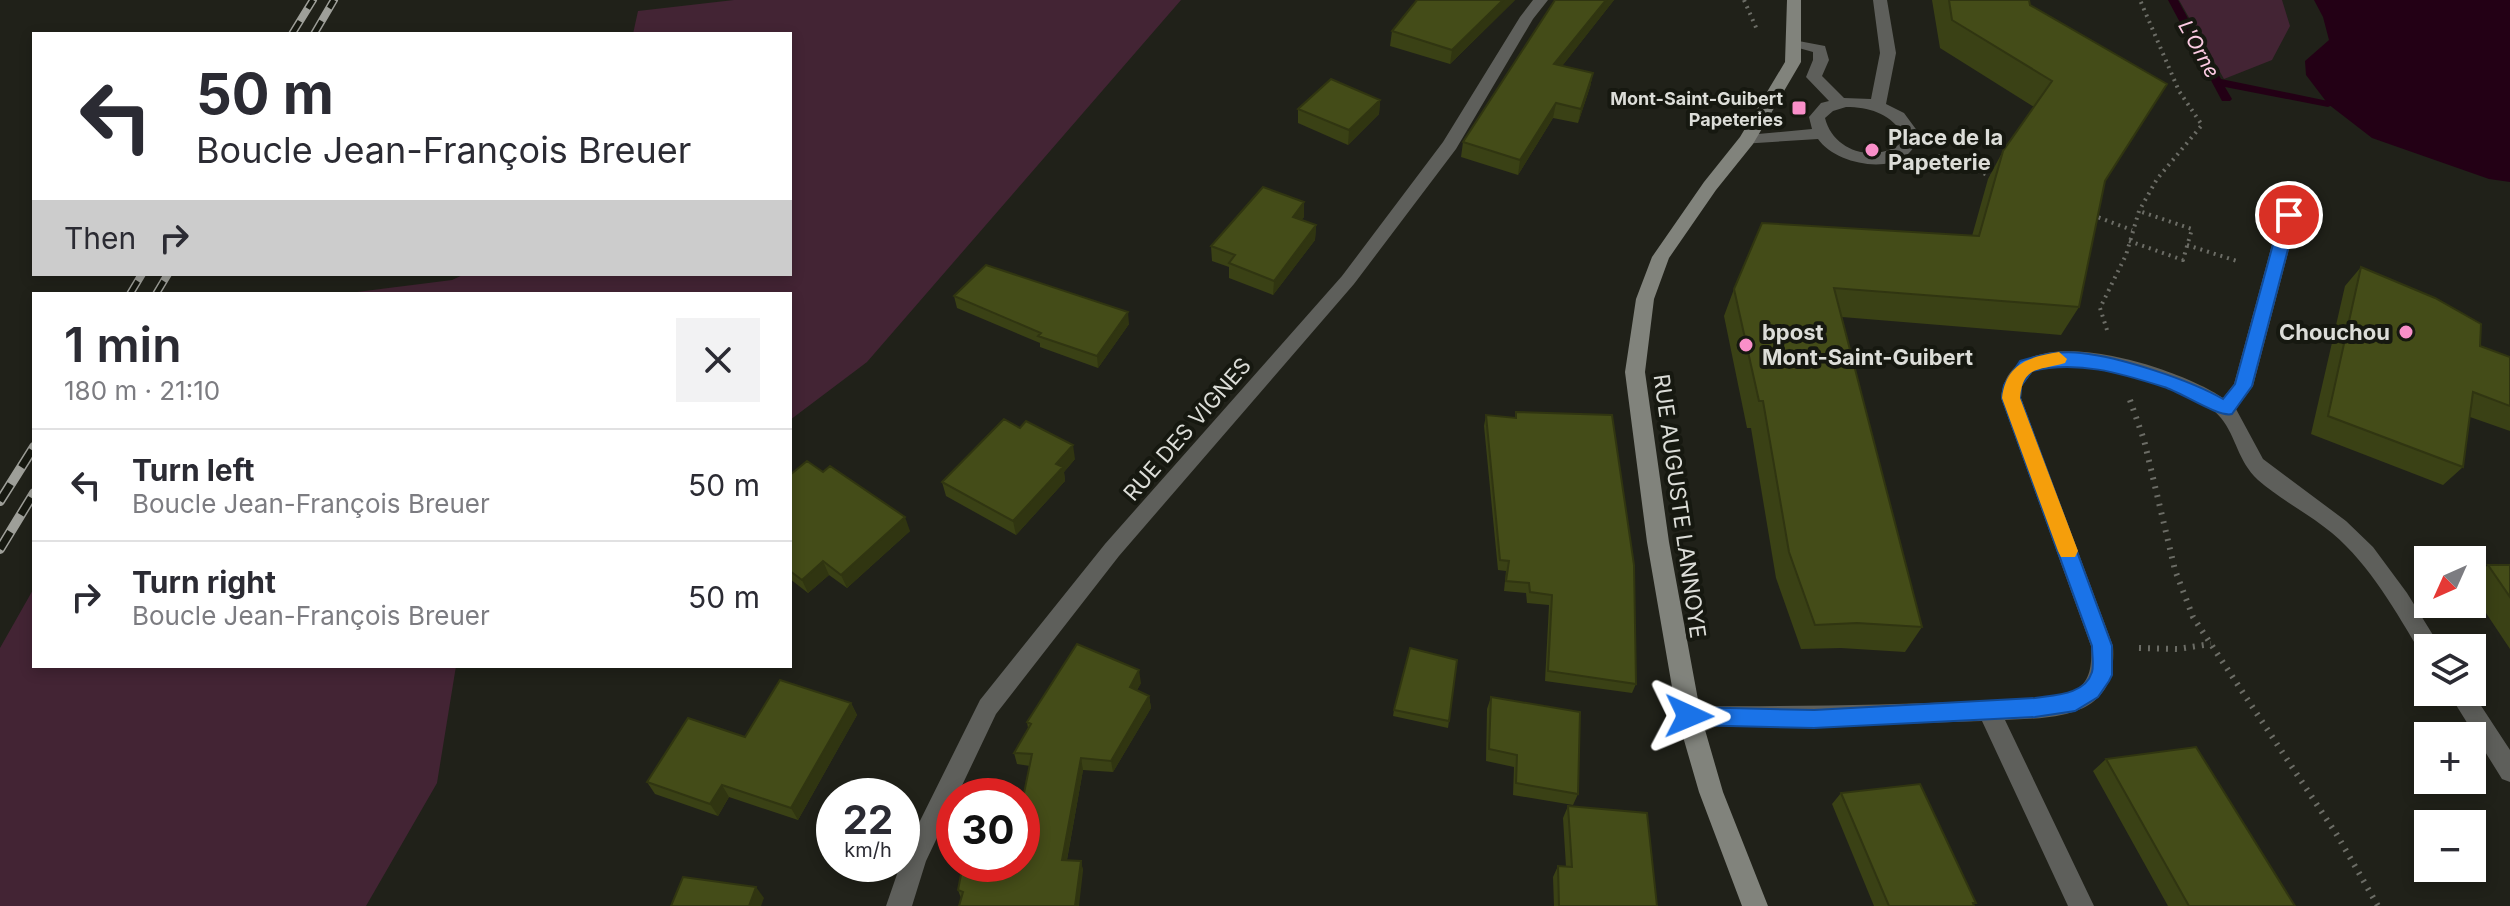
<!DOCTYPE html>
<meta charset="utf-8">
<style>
:root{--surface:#fff;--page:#f2f2f3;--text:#2b2b33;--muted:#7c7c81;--line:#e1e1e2}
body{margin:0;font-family:Inter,sans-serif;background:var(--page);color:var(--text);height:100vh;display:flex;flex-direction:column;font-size:30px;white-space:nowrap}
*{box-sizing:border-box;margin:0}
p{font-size:26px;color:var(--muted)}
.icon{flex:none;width:44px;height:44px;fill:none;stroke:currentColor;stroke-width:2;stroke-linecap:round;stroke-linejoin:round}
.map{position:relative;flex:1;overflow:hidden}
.drawer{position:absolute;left:32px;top:292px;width:760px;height:376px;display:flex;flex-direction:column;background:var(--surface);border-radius:0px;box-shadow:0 4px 12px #0003}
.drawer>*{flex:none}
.banner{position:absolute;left:32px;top:32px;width:760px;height:244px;border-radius:0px;box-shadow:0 4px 12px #0003;background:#fff;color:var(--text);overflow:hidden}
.needle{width:52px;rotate:225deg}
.controls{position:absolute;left:2414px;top:546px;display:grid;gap:16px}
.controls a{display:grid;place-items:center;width:72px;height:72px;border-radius:0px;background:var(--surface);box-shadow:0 4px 12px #0003;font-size:40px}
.speed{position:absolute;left:816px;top:778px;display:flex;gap:16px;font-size:40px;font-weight:700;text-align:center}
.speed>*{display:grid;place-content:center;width:104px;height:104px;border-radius:50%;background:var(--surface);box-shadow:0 4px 12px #0003;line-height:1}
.speed small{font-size:20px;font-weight:400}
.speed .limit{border:12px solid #d22;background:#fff;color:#111}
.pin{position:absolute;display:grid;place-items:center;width:68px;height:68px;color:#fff;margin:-34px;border:4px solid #fff;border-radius:50%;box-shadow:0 2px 8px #0007}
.me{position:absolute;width:88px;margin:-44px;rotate:91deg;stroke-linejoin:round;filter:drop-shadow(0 0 6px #0008)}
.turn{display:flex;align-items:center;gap:28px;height:168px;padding:0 32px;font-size:36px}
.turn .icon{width:104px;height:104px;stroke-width:2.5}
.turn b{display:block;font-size:56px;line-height:68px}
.then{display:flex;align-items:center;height:76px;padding:0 32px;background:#0003;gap:16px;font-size:30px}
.round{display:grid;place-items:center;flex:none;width:84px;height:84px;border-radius:0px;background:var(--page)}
.summary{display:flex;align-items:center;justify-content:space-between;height:136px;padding:0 32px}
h1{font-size:48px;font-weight:600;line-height:60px}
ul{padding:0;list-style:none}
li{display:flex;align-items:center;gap:24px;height:112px;padding:0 32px;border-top:2px solid var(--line)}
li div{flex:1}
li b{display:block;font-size:30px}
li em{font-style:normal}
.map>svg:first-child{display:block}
.green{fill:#432434}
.water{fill:#230015}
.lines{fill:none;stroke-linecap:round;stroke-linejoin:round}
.stream{fill:#230015;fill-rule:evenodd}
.path-far1{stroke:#6c6d66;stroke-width:4;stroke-dasharray:2 5;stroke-linecap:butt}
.path{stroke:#6c6d66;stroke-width:6;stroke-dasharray:2 7;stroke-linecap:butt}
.lane{fill:#5e5f5b;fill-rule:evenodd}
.street{fill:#5e5f5b;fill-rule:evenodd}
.secondary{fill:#81837c;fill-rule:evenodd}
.rail-far1-casing{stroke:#9e9f99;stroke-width:8}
.rail-casing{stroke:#9e9f99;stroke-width:10}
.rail-far1{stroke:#161810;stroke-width:5;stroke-dasharray:15;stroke-linecap:butt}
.rail{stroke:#161810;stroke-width:7;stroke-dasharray:20;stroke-linecap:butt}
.wall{fill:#3a4115}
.shaded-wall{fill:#303511}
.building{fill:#444c18;stroke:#303511;stroke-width:2}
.route{fill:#1a73e8;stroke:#114b97;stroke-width:2}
.slow{fill:#f59e0b}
.poi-dot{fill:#f98fc9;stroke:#161810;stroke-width:3}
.labels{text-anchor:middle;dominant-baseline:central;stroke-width:8;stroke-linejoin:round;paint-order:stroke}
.far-poi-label{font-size:18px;font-weight:bold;fill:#dcddd8;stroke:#161810;text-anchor:end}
.far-water-label{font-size:20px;font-style:italic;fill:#fdcce4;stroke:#161810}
.poi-label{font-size:22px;font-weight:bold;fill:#dcddd8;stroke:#161810;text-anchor:start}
.street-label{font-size:22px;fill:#dcddd8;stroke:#161810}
</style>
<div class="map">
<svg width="2510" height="906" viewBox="0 0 2510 906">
<rect width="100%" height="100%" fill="#202119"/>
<path class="green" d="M734,0H1181L867,362L790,420V294H341L452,280L465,274H790V34H633L638,11Z
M2179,0H2282L2290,26L2272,60L2224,79Z
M34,588V666H456L437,783L366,906H0V648Z"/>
<path class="water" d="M2314,0H2510V182L2489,179L2372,138L2328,104L2306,75L2305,61L2329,40L2323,17Z"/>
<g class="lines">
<path class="stream" d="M2168,0H2178L2221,79L2328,101L2334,104L2328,107L2225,87L2232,99L2230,101H2222Z"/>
<path class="path-far1" d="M1744,0L1758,32
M1938,156L1993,177
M2092,215L2132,230
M2129,241L2183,260L2192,229L2139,211
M2187,245L2240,262
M2107,330L2100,308L2126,255L2139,211L2157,179L2202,125L2179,91L2140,0"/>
<path class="path" d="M2130,400L2144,440L2175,570L2193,617L2337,835L2378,906
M2139,648L2177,649L2211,644"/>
<path class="lane" d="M1873,0H1887L1896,53L1886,104L1904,113L1918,132C1915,179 1839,169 1818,139L1741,144V136L1747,135L1812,129L1809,117L1821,103L1829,101L1806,77L1813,60V52L1788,45V39L1825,46L1829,60L1822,76L1844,98L1871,99L1880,53ZM1846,107C1869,107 1888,113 1902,132L1901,143C1874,164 1833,151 1825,118L1833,111Z"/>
<path class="street" d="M1533,0H1548L1533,19L1456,149L1354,284L1119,556L996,714L957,796H954V802L926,861L912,906H886L905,851L980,700L1105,544L1342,276L1443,142L1520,17Z
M2289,209L2298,215L2253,386L2236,409L2263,459L2346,521L2373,547L2407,593L2441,648H2428V657L2422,655C2396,612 2371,566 2332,533C2309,514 2281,500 2258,480C2237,460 2237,438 2221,418C2190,379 2079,357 2033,371L2022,386L2021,398L2113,646C2118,717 2059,718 2005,720L2094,906H2068L1982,721L1836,726H1689L1681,723L1677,716L1681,709L1689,706C1786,707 1882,705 1979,701C2007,700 2044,704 2071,693C2091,684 2092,665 2091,646L2001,398C2009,310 2180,368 2223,398L2234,384L2280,215Z
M2448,692H2472L2510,750V782L2502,779Z"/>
<path class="secondary" d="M1787,0H1801V62L1753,144L1716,190L1669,258L1654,299L1645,372L1669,542L1701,716L1723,792L1768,906H1742L1699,792L1677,716L1647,542L1625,372L1636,299L1652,257L1704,182L1740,137L1785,62Z"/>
<defs>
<path id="rail-far1" d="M292,34L313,0
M314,34L334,0
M130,294L142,274
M156,294L168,274"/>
<path id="rail" d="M0,501L34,447
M0,549L34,493"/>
</defs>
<use href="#rail-far1" class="rail-far1-casing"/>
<use href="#rail" class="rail-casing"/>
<use href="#rail-far1" class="rail-far1"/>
<use href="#rail" class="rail"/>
</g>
<path class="wall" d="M1515,0L1450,64L1390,46L1392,31Z
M1555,0H1614L1562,66L1593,73L1590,87L1578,123L1553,118L1518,175L1461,157L1463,142Z
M1932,0H2029L2030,5L2167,84L2104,183L2079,307L2061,335L1842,317L1922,627L1905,652L1841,648L1801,649L1776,578L1751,428H1747L1724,316L1734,289L1972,236L1988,179L2003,151L2034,107L1940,48Z
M1380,100L1379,114L1348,145L1298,123V109Z
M1304,202V217L1301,220L1316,225L1315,240L1273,295L1229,278V267L1212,261L1211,246Z
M2361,267L2480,346L2510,357V431L2470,417L2463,467L2443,485L2311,434L2345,286Z
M954,296L1129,324L1098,368L1040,347V343L957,308Z
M1486,415L1636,684L1632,693L1545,681L1549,605L1527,603L1526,593L1504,591L1506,571L1498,570L1484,426Z
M1075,459L1064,472L1065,481L1016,535L946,496L942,482Z
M790,475L910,531L847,588L829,575L808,593L790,579Z
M2488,565H2510V649L2472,592V579Z
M1141,683L1137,690L1149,696L1151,708L1113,772L1083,770L1067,860L1081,861L1083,871L961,898L958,890L1022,864L1030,766L1017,764L1014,753L1028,728L1027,722Z
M1491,697L1578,794L1573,805L1513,795L1514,767L1486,761L1487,709Z
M851,703L857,715L798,820L729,797L718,816L655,794L647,782L745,737Z
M1394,710L1449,721L1448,728L1393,716Z
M2106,759L2295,906H2168L2093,771Z
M1841,793L1974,905V906H1874L1832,804Z
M1568,806L1657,906H1554L1553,877L1558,866L1566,867L1563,818Z"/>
<path class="shaded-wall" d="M1503,0H1515L1450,64L1452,50Z
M1606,0H1614L1552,79L1554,64Z
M1593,73L1590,87L1578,123L1581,109Z
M1380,100L1379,114L1348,145L1349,130Z
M1556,103L1553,118L1518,175L1520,160Z
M1304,202V217L1292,232L1293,217Z
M1316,225L1315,240L1273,295L1274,281Z
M1128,312L1129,324L1098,368L1097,356Z
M1073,445L1075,459L1064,472L1065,481L1016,535L1013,521L1056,464Z
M905,517L910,531L847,588L841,575Z
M823,561L829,575L808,593L802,580Z
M1139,670L1141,683L1132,699L1130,687Z
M1149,696L1151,708L1113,772L1111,761Z
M851,703L857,715L798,820L791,808Z
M1081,758L1083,770L1065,870L1062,860Z
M722,785L729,797L718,816L710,804Z
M1081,861L1083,871L1079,906H1075Z
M756,887L764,898L761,906H749Z"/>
<path class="building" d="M1417,0H1503L1452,50L1392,31Z
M1555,0H1606L1554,64L1593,73L1581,109L1556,103L1520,160L1463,142Z
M1949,0H2029L2030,5L2167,84L2105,181L2079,307L1834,288L1922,627L1857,623L1815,625L1789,552L1763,401H1759L1734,289L1762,223L1979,236L2003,151L2052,81L1952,20Z
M1331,79L1380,100L1349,130L1298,109Z
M1263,187L1304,202L1293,217L1316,225L1274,281L1229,263L1235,255L1211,246Z
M986,265L1128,312L1097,356L1038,336L1041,333L954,296Z
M2361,267L2435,298L2481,324L2480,346L2510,357V406L2473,392L2463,467L2328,416Z
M1516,412L1612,415L1634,565L1636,684L1548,671L1552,595L1530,592L1529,583L1506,581L1509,561L1500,560L1486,415L1516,418Z
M1004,419L1020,428L1026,421L1073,445L1056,464L1063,467L1013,521L942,482Z
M807,461L823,472L830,466L905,517L841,575L823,561L802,580L790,571V475Z
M2488,565H2510V597Z
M1077,644L1139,670L1130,687L1149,696L1111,761L1081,758L1062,860L1081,861L1075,906H959L963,892L958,890L963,864H1022V803L1032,754L1014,753L1031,724L1027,722Z
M1410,648L1457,660L1449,721L1394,710Z
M780,680L851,703L791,808L722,785L710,804L647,782L688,718L745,737Z
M1491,697L1580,712L1578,794L1516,783L1517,755L1489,749Z
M2196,747L2295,906H2189L2106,759Z
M1920,784L1976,903H1973L1974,906H1889L1841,793Z
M1568,806L1647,813L1657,906H1559L1558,866L1572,867Z
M683,877L756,887L749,906H671Z"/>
<path class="route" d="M2289,209L2297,215L2252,386L2232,414C2219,418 2181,392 2164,387C2120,373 2077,360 2032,371L2021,386L2020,398L2112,646V675L2109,681L2098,697L2075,711L2035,717L1814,728L1689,725L1681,723L1678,716L1681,709L1689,707L1814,710L2035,698C2054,695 2085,695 2092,672C2094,665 2092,654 2092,646L2002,398L2004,385L2020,361C2039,355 2061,350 2081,353C2120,357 2190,380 2223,399L2235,384L2281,215Z"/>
<path class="slow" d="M2059,352L2067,359L2065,363C2039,371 2023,365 2020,398L2078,551L2075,557H2061L2058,551L2002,398C2006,364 2028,357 2059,352Z"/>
<g class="poi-dot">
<rect x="1791" y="100" width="16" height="16" rx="4"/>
<circle cx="1872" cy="150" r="8"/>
<circle cx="2406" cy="332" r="8"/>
<circle cx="1746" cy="345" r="8"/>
</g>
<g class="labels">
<g class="far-poi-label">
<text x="1783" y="98">Mont-Saint-Guibert<tspan x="1783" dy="21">Papeteries</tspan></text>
</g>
<g class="far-water-label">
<text transform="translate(2199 49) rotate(61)">L'Orne</text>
</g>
<g class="poi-label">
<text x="1888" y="137">Place de la<tspan x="1888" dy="25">Papeterie</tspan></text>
<text x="1762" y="332">bpost<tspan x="1762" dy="25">Mont-Saint-Guibert</tspan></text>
<text x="2390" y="332" text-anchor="end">Chouchou</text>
</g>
<g class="street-label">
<text transform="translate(1187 429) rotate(-49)">RUE DES VIGNES</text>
<text transform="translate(1680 506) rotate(82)">RUE AUGUSTE LANNOYE</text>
</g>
</g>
</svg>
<div class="controls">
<a><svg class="needle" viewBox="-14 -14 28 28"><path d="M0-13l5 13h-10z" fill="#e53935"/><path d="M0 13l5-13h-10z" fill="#7c7c81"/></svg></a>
<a><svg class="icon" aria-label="layers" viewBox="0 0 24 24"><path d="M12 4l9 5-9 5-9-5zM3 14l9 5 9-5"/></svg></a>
<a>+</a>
<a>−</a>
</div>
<div class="speed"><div>22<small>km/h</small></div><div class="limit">30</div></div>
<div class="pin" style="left:2289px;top:215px;background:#d93025"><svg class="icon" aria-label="arrive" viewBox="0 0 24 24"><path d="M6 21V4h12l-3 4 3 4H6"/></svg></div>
<svg class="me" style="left:1689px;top:716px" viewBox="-20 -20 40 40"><path d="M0-17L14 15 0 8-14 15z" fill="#1a73e8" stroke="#fff" stroke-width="4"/></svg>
<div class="banner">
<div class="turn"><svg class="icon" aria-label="left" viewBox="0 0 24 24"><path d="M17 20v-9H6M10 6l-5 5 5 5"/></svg><div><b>50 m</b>Boucle Jean-François Breuer</div></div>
<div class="then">Then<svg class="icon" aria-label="right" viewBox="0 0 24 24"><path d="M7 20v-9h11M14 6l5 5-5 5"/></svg></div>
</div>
<section class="drawer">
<div class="summary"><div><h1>1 min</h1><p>180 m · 21:10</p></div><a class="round"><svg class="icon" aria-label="close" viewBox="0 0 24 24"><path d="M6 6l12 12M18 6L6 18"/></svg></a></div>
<ul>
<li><svg class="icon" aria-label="left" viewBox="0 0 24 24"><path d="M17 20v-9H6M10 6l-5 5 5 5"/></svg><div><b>Turn left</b><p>Boucle Jean-François Breuer</p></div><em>50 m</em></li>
<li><svg class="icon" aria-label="right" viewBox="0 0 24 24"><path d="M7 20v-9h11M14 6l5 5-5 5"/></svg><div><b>Turn right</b><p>Boucle Jean-François Breuer</p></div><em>50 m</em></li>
</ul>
</section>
</div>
